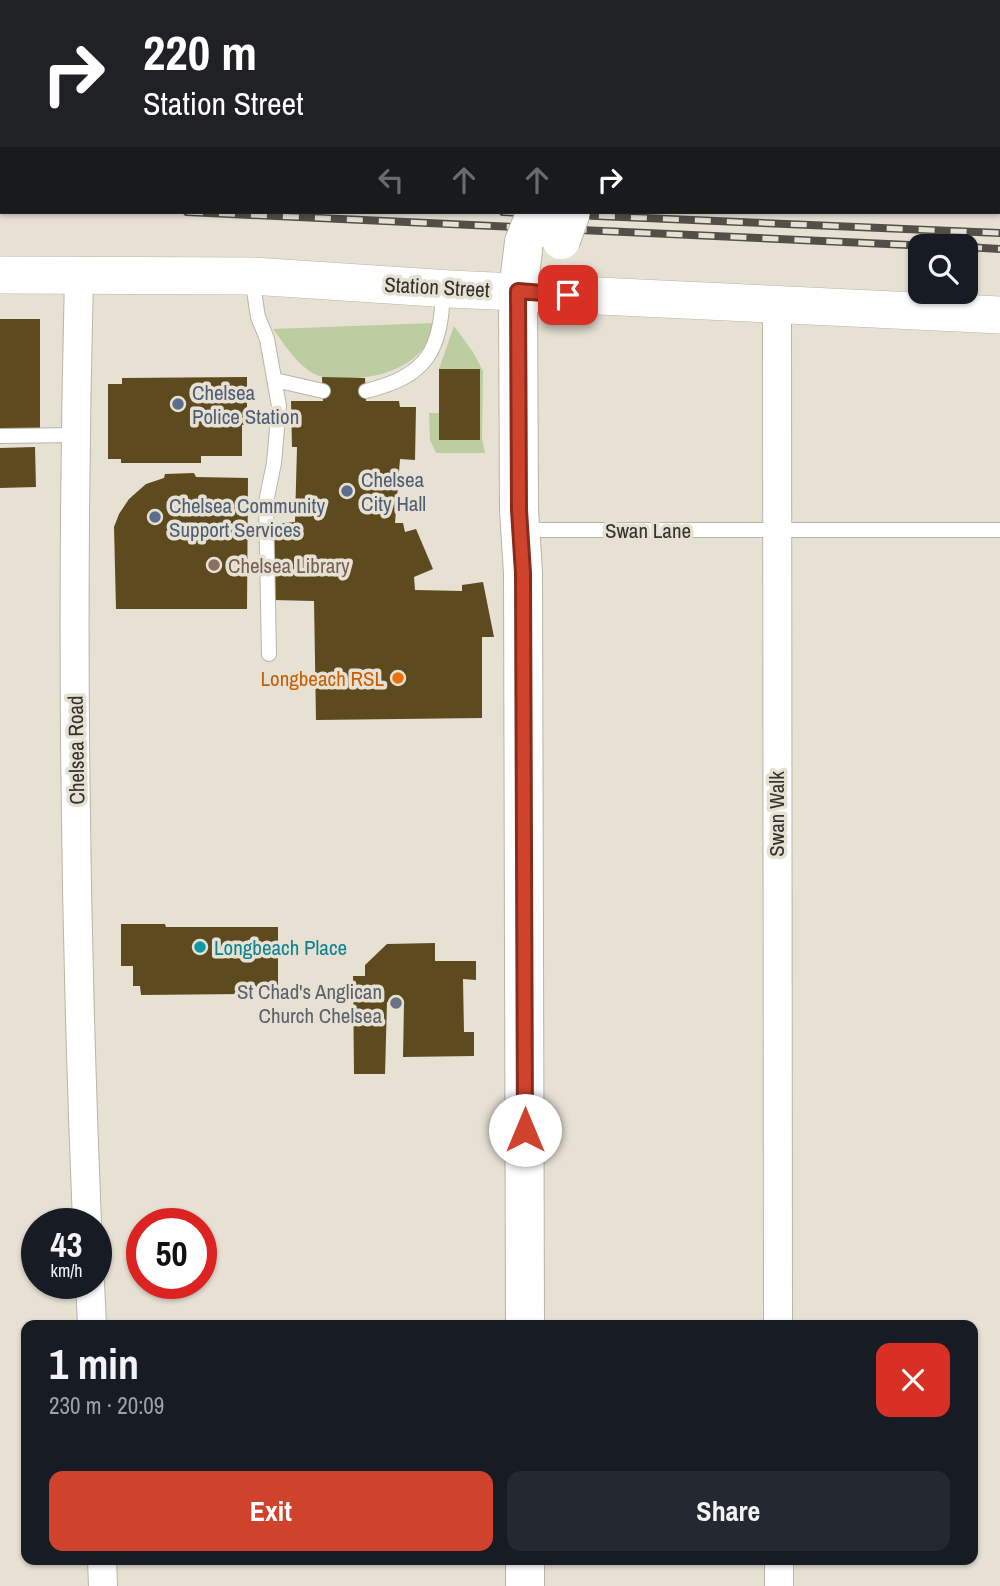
<!DOCTYPE html>
<meta charset="utf-8">
<style>
:root{--surface:#171b24;--page:#242831;--text:#f1f3f6;--muted:#9ea1a6;--accent:#cf432d}
body{margin:0;font-family:"Archivo Narrow",sans-serif;background:var(--page);color:var(--text);height:100vh;display:flex;flex-direction:column;font-size:26px;white-space:nowrap}
*{box-sizing:border-box;margin:0}
p{font-size:23px;color:var(--muted)}
.icon{flex:none;width:38px;height:38px;fill:none;stroke:currentColor;stroke-width:2;stroke-linecap:round;stroke-linejoin:round}
.map{position:relative;flex:1;overflow:hidden}
.side{position:absolute;left:21px;top:1320px;width:957px;height:245px;display:flex;flex-direction:column;background:var(--surface);border-radius:14px;box-shadow:0 2px 5px #0004}
.side>*{flex:none}
.hud{position:absolute;left:0px;top:0px;width:1001px;height:214px;box-shadow:0 2px 5px #0004;background:#202124;color:#fff;overflow:hidden}
.tools{position:absolute;left:908px;top:234px;display:grid;gap:14px}
.tools a{display:grid;place-items:center;width:70px;height:70px;border-radius:14px;background:var(--surface);box-shadow:0 2px 5px #0004;font-size:35px}
.speed{position:absolute;left:21px;top:1208px;display:flex;gap:14px;font-size:35px;font-weight:700;text-align:center}
.speed>*{display:grid;place-content:center;width:91px;height:91px;border-radius:50%;background:var(--surface);box-shadow:0 2px 5px #0004;line-height:1}
.speed small{font-size:18px;font-weight:400}
.speed .limit{border:10px solid #d22;background:#fff;color:#111}
.pin{position:absolute;display:grid;place-items:center;width:60px;height:60px;color:#fff;margin:-30px;border-radius:14px;box-shadow:0 4px 10px #0006}
.me{position:absolute;width:77px;margin:-38px;rotate:0deg;stroke-linejoin:round;filter:drop-shadow(0 0 5px #0008)}
.turn{display:flex;align-items:center;gap:24px;height:147px;padding:0 28px;font-size:32px}
.turn .icon{width:91px;height:91px;stroke-width:2.5}
.turn b{display:block;font-size:49px;line-height:60px}
.lanes{display:flex;align-items:center;height:66px;padding:0 28px;background:#0003;justify-content:center;gap:35px;direction:ltr}
.lanes .off{opacity:.35}
.round{display:grid;place-items:center;flex:none;width:74px;height:74px;border-radius:14px;background:var(--page)}
.headline{display:flex;align-items:center;justify-content:space-between;height:119px;padding:0 28px}
h1{font-size:42px;font-weight:700;line-height:52px}
.cta{display:flex;gap:14px;margin-top:auto;padding:14px 28px}
.cta a{flex:1;height:80px;border-radius:14px;background:var(--accent);color:#fff;font-size:28px;font-weight:700;line-height:80px;text-align:center}
.cta a+a{background:var(--page);color:var(--text)}
.map>svg:first-child{display:block}
.green{fill:#bccd9f}
.building{fill:#5d4b1f}
.lines{fill:none;stroke-linecap:round;stroke-linejoin:round}
.service-casing{stroke:#bab4a7;stroke-width:16}
.minor-casing{stroke:#bab4a7;stroke-width:30}
.tertiary-casing{stroke:#bab4a7;stroke-width:38}
.secondary-casing{stroke:#bab4a7;stroke-width:40}
.trunk-casing{stroke:#bab4a7;stroke-width:40}
.service{stroke:#fff;stroke-width:14}
.minor{stroke:#fff;stroke-width:28}
.tertiary{stroke:#fff;stroke-width:37}
.secondary{stroke:#fff;stroke-width:38}
.trunk{stroke:#fff;stroke-width:38}
.rail-casing{stroke:#524f49;stroke-width:8}
.rail{stroke:#e7e1d4;stroke-width:5;stroke-dasharray:16;stroke-linecap:butt}
.secondary-bridge-casing{stroke:#bab4a7;stroke-width:40;stroke-linecap:butt}
.secondary-bridge{stroke:#fff;stroke-width:38}
.route-casing{stroke:#872c1d;stroke-width:18}
.route{stroke:#cf432d;stroke-width:12}
.service-dot{fill:#5c6f8a;stroke:#e7e1d4;stroke-width:2.5}
.education-dot{fill:#8d6e63;stroke:#e7e1d4;stroke-width:2.5}
.food-dot{fill:#e8710a;stroke:#e7e1d4;stroke-width:2.5}
.culture-dot{fill:#0f9aa8;stroke:#e7e1d4;stroke-width:2.5}
.worship-dot{fill:#6b7280;stroke:#e7e1d4;stroke-width:2.5}
.labels{text-anchor:middle;dominant-baseline:central;stroke-width:7;stroke-linejoin:round;paint-order:stroke}
.street-label{font-size:21px;fill:#35322d;stroke:#e7e1d4}
.service-label{font-size:21px;fill:#4e5e75;stroke:#e7e1d4;text-anchor:start}
.education-label{font-size:21px;fill:#785e54;stroke:#e7e1d4;text-anchor:start}
.food-label{font-size:21px;fill:#c56008;stroke:#e7e1d4;text-anchor:end}
.culture-label{font-size:21px;fill:#0d838f;stroke:#e7e1d4;text-anchor:start}
.worship-label{font-size:21px;fill:#5b616d;stroke:#e7e1d4;text-anchor:end}
</style>
<div class="map">
<svg width="1000" height="1586" viewBox="0 0 1000 1586">
<rect width="100%" height="100%" fill="#e7e1d4"/>
<path class="green" d="M434,323C427,365 382,379 345,378C338,378 330,379 323,377C301,372 286,346 273,329Z
M454,326L473,352L483,371L482,438L485,453H436L430,440L429,413H439V440L480,439V369H439Z"/>
<path class="building" d="M0,319H40V431H0Z
M439,369H480V440H439Z
M247,377V425H242V456H201V463H121V459H108V384H122V378Z
M322,377L365,378L366,401H399L400,407H416L415,460L400,459L395,523H403L405,532L416,529L433,569L414,577L415,590L462,591V585L483,582L494,637H482V718L316,720L314,601L273,600V524L295,522L297,447H292L291,401H323Z
M35,447L36,487L0,488V448Z
M194,473L196,477L248,478L247,609H116L114,527L119,514L129,499L146,484L164,478L165,474Z
M121,924H165L166,927H278V988L243,989L242,994L141,995L140,986H133V966H121Z
M435,943V961H476V980L463,979L464,1032H474V1056L403,1057L404,1003L387,1002L385,1074H354L353,976H365V965L387,944Z"/>
<g class="lines">
<defs>
<path id="service" d="M252,278L258,317L267,339L279,406L274,463L266,502L269,654
M275,380L323,391
M366,391C428,376 441,350 443,290
M0,436L76,435
M521,530H1000"/>
<path id="minor" d="M240,2V0
M589,2V0
M911,2V0
M79,276C71,592 74,908 87,1223
M777,304L778,1325
M90,1283L92,1325
M102,1559L103,1586
M779,1559V1586"/>
<path id="tertiary" d="M0,275L252,276L450,289L1000,315"/>
<path id="secondary" d="M524,242L518,291L519,510L523,573L525,1325
M525,1586V1559"/>
<path id="trunk" d="M0,117H2
M999,164H1000"/>
</defs>
<use href="#service" class="service-casing"/>
<use href="#minor" class="minor-casing"/>
<use href="#tertiary" class="tertiary-casing"/>
<use href="#secondary" class="secondary-casing"/>
<use href="#trunk" class="trunk-casing"/>
<use href="#service" class="service"/>
<use href="#minor" class="minor"/>
<use href="#tertiary" class="tertiary"/>
<use href="#secondary" class="secondary"/>
<use href="#trunk" class="trunk"/>
<defs>
<path id="rail" d="M0,188H2
M0,203H2
M187,212L953,247
M503,212L1000,233
M966,247L1000,249"/>
</defs>
<use href="#rail" class="rail-casing"/>
<use href="#rail" class="rail"/>
<defs>
<path id="secondary-bridge" d="M561,240L571,212
M524,242L536,212"/>
</defs>
<use href="#secondary-bridge" class="secondary-bridge-casing"/>
<use href="#secondary-bridge" class="secondary-bridge"/>
</g>
<g class="lines">
<defs>
<path id="route" d="M525,1130L523,573L519,510L518,291L568,295"/>
</defs>
<use href="#route" class="route-casing"/>
<use href="#route" class="route"/>
</g>
<g class="service-dot">
<circle cx="178" cy="404" r="7"/>
<circle cx="347" cy="491" r="7"/>
<circle cx="155" cy="517" r="7"/>
</g>
<circle class="education-dot" cx="214" cy="565" r="7"/>
<circle class="food-dot" cx="398" cy="678" r="7"/>
<circle class="culture-dot" cx="200" cy="947" r="7"/>
<circle class="worship-dot" cx="396" cy="1003" r="7"/>
<g class="labels">
<g class="street-label">
<text transform="translate(437 287) rotate(3)">Station Street</text>
<text x="648" y="530">Swan Lane</text>
<text transform="translate(76 750) rotate(-91)">Chelsea Road</text>
<text transform="translate(776 814) rotate(-90)">Swan Walk</text>
</g>
<g class="service-label">
<text x="192" y="392">Chelsea<tspan x="192" dy="24">Police Station</tspan></text>
<text x="361" y="479">Chelsea<tspan x="361" dy="24">City Hall</tspan></text>
<text x="169" y="505">Chelsea Community<tspan x="169" dy="24">Support Services</tspan></text>
</g>
<g class="education-label">
<text x="228" y="565">Chelsea Library</text>
</g>
<g class="food-label">
<text x="384" y="678">Longbeach RSL</text>
</g>
<g class="culture-label">
<text x="214" y="947">Longbeach Place</text>
</g>
<g class="worship-label">
<text x="382" y="991">St Chad's Anglican<tspan x="382" dy="24">Church Chelsea</tspan></text>
</g>
</g>
</svg>
<div class="tools">
<a><svg class="icon" aria-label="search" viewBox="0 0 24 24"><circle cx="10" cy="10" r="6"/><path d="M15 15l6 6"/></svg></a>
</div>
<div class="speed"><div>43<small>km/h</small></div><div class="limit">50</div></div>
<div class="pin" style="left:568px;top:295px;background:#d93025"><svg class="icon" aria-label="arrive" viewBox="0 0 24 24"><path d="M6 21V4h12l-3 4 3 4H6"/></svg></div>
<svg class="me" style="left:525px;top:1130px" viewBox="-20 -20 40 40"><circle r="19" fill="#fff"/><path d="M0-13L10 11 0 6-10 11z" fill="#cf432d"/></svg>
<div class="hud">
<div class="turn"><svg class="icon" aria-label="right" viewBox="0 0 24 24"><path d="M7 20v-9h11M14 6l5 5-5 5"/></svg><div><b>220 m</b>Station Street</div></div>
<div class="lanes"><svg class="icon off" aria-label="left" viewBox="0 0 24 24"><path d="M17 20v-9H6M10 6l-5 5 5 5"/></svg><svg class="icon off" aria-label="ahead" viewBox="0 0 24 24"><path d="M12 20V5M6 11l6-6 6 6"/></svg><svg class="icon off" aria-label="ahead" viewBox="0 0 24 24"><path d="M12 20V5M6 11l6-6 6 6"/></svg><svg class="icon" aria-label="right" viewBox="0 0 24 24"><path d="M7 20v-9h11M14 6l5 5-5 5"/></svg></div>
</div>
<section class="side">
<div class="headline"><div><h1>1 min</h1><p>230 m · 20:09</p></div><a class="round" style="background:#d93025;color:#fff"><svg class="icon" aria-label="close" viewBox="0 0 24 24"><path d="M6 6l12 12M18 6L6 18"/></svg></a></div>
<div class="cta"><a>Exit</a><a>Share</a></div>
</section>
</div>
